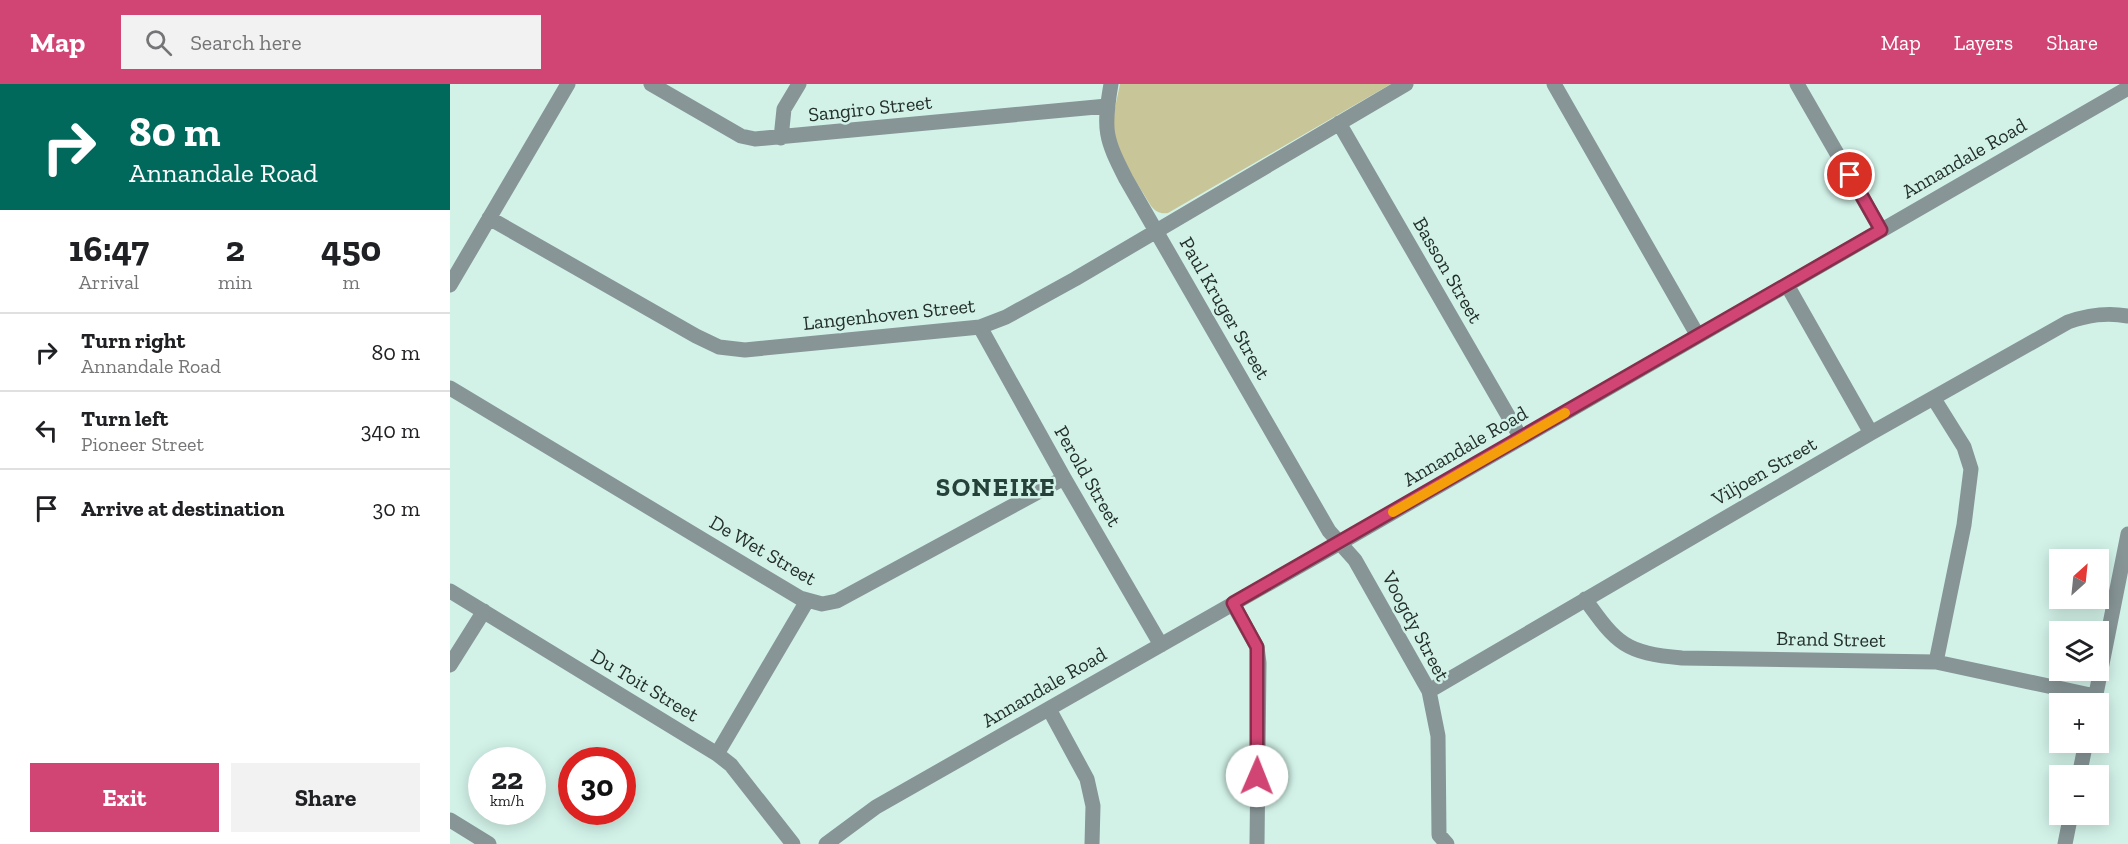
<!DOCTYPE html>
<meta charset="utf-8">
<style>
:root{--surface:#fff;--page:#f2f2f2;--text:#202124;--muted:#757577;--line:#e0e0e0;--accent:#d14575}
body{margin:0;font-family:"Zilla Slab",serif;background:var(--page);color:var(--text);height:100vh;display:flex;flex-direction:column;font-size:22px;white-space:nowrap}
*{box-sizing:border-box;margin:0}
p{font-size:20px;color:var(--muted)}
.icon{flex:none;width:33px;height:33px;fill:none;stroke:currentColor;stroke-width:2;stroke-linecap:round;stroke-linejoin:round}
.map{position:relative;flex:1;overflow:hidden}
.drawer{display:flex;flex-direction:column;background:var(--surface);width:450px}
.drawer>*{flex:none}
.top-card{background:#00695c;color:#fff;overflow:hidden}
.needle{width:39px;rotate:27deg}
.buttons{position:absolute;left:1599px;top:465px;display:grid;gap:12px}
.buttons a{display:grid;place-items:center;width:60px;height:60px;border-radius:0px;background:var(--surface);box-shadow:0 3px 15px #0003;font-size:30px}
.speed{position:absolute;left:18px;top:663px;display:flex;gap:12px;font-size:30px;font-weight:700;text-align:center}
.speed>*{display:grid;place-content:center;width:78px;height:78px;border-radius:50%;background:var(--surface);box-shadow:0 3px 15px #0003;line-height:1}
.speed small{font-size:15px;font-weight:400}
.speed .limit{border:9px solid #d22;background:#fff;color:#111}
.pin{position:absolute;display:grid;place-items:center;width:51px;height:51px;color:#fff;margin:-26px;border:3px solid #fff;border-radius:50%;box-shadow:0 2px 6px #0007}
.me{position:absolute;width:66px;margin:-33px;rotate:1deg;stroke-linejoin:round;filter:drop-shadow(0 0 4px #0008)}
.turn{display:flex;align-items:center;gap:21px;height:126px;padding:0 30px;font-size:27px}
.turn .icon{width:78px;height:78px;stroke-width:2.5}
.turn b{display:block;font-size:42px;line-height:51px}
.eta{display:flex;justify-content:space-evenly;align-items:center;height:102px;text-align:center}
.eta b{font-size:36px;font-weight:700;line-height:42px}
.cta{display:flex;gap:12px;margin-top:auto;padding:12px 30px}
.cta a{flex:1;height:69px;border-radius:0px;background:var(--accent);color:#fff;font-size:24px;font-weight:700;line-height:69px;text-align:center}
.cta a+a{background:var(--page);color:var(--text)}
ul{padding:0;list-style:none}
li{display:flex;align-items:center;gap:18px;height:78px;padding:0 30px;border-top:2px solid var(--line)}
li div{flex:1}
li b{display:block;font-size:22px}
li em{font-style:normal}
header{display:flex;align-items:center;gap:36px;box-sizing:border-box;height:84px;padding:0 30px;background:var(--accent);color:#fff}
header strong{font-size:28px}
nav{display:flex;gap:33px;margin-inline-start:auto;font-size:21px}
.search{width:420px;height:54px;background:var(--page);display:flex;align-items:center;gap:15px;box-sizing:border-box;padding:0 21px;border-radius:0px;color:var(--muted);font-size:22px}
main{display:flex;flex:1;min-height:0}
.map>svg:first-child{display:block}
.green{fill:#c8c698}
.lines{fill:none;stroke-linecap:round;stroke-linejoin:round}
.minor{stroke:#879597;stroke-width:15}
.route-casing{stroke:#882d4c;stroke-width:15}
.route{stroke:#d14575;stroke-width:10}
.slow{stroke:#f59e0b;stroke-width:10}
.labels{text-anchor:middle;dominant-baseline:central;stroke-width:5;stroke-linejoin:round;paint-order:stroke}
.street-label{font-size:20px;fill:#232f2b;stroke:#d2f2e8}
.district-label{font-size:26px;font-weight:bold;letter-spacing:1.5px;fill:#254139;stroke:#d2f2e8}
</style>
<header>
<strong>Map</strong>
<div class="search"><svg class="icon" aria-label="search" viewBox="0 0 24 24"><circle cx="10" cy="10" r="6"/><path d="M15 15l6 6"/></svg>Search here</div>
<nav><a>Map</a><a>Layers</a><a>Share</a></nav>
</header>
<main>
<section class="drawer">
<div class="top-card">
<div class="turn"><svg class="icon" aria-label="right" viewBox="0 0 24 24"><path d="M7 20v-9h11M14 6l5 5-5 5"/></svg><div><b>80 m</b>Annandale Road</div></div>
</div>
<div class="eta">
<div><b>16:47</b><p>Arrival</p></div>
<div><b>2</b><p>min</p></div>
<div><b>450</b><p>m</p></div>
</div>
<ul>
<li><svg class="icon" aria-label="right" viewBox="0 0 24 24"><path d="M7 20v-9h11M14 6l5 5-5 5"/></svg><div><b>Turn right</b><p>Annandale Road</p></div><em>80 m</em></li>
<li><svg class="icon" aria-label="left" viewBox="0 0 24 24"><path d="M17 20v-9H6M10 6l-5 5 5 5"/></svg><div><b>Turn left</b><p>Pioneer Street</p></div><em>340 m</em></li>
<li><svg class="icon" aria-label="arrive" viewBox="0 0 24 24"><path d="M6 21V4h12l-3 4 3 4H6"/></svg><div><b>Arrive at destination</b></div><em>30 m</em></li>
</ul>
<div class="cta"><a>Exit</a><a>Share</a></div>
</section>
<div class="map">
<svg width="1678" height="760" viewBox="0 0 1678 760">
<rect width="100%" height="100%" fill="#d2f2e8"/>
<path class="green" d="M670,0H941L718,129C710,130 706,128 701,122C690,102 668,74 664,51C661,35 667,16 670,0Z"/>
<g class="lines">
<path class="minor" d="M201,0L291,52L305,55L657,22
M661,0C653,46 655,54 676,95L879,447L905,476L979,607L988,652L989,751L997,760
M1104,0L1248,252
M1347,0L1431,146
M889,39L1071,354
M331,54L334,25L349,0
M39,134L246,252L269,263L295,266L530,243L556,233L625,195L956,0
M0,201L118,0
M1337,201L1421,349
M530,243L614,394L711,561
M0,304L350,514L372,520L387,517L614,394
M1484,315L1514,363L1521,385L1514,441L1486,578
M0,507L267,670L281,681L343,760
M1135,515C1167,560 1175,569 1232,574L1486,578L1645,612
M783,520L807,563L809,579L807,760
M0,581L34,527
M979,607L1421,349L1618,238C1638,231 1656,228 1678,232
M1644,620L1678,450
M599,625L637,695L643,722L642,760
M267,670L357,517
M1629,692L1636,658
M0,736L39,760
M376,760L426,723L890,459L1678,4
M1615,760L1621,730"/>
</g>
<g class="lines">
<defs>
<path id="route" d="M807,692V563L783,519L1431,146L1400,91"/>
</defs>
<use href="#route" class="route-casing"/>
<use href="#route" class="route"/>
<path class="slow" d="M943,428L1115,329"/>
</g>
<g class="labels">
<g class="street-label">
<text transform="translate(420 24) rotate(-6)">Sangiro Street</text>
<text transform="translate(1514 74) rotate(-30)">Annandale Road</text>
<text transform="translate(998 186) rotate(60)">Basson Street</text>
<text transform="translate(775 224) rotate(60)">Paul Kruger Street</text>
<text transform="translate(439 230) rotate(-6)">Langenhoven Street</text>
<text transform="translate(1015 362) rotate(-30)">Annandale Road</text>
<text transform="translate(1314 387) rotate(-30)">Viljoen Street</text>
<text transform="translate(638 392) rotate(60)">Perold Street</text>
<text transform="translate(313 466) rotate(30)">De Wet Street</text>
<text transform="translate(966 542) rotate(62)">Voogdy Street</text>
<text transform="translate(1381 555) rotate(1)">Brand Street</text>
<text transform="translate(195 601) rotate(31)">Du Toit Street</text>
<text transform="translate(594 603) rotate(-30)">Annandale Road</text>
</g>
<g class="district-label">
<text x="546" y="403">SONEIKE</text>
</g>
</g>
</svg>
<div class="buttons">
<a><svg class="needle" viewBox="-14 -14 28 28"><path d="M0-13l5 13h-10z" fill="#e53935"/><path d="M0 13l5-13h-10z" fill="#757577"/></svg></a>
<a><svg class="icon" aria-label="layers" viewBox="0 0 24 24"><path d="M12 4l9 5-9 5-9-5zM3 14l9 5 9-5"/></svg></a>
<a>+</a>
<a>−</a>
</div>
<div class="speed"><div>22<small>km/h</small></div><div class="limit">30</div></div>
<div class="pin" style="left:1400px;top:91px;background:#d93025"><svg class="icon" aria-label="arrive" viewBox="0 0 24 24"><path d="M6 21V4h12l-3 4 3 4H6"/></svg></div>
<svg class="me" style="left:807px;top:692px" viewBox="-20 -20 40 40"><circle r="19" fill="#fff"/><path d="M0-13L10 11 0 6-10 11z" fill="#d14575"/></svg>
</div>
</main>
